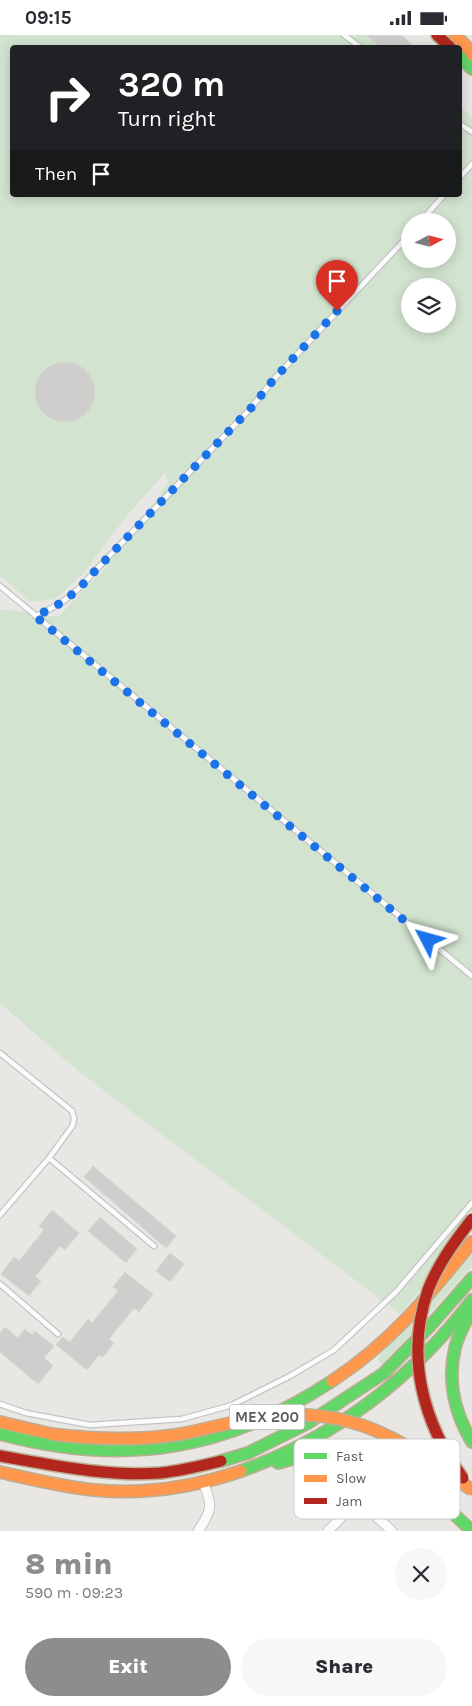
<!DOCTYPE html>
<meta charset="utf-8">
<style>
:root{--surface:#fff;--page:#f7f7f7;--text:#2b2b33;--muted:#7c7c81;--accent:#8b8d8e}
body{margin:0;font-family:Karla,sans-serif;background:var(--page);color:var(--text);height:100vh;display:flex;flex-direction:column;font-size:19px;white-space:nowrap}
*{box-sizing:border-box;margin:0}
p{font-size:16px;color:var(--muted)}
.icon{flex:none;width:28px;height:28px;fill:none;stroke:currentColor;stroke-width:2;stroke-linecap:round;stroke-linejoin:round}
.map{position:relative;height:1496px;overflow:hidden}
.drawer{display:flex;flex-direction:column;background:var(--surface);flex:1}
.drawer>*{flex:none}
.banner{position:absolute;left:10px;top:10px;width:452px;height:152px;border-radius:5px;box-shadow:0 2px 12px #0003;background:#202124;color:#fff;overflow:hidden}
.needle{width:32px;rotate:83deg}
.buttons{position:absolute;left:401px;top:178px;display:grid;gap:10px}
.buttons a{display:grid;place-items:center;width:55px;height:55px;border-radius:50%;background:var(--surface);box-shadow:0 2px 12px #0003;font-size:25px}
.pin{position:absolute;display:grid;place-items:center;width:42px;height:42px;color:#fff;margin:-51px -21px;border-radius:50% 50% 50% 0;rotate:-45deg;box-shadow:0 0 5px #0007}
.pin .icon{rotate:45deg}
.me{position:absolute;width:55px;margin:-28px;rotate:309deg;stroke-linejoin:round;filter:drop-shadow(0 0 4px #0008)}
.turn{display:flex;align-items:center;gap:18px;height:105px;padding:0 25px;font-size:22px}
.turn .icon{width:65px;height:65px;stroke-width:2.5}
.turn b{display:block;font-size:35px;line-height:42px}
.then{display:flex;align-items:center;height:48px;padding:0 25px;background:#0003;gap:10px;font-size:19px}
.round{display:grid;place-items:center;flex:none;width:52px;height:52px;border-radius:26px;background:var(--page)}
.head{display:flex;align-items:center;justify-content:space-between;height:85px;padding:0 25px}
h1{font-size:30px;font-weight:800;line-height:38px;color:var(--accent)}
.cta{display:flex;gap:10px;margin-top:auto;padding:10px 25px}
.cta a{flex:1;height:58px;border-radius:30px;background:var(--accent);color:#fff;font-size:20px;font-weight:800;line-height:58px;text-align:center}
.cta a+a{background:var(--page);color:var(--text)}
.status{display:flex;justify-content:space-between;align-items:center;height:35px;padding:0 25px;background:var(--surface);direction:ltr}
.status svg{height:14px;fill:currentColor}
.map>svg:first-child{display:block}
.green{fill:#d2e4cf;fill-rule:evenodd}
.building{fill:#cfcecc;stroke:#d8d6d2}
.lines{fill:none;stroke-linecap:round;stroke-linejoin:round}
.lane-casing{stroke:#c4c4c4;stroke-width:7}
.street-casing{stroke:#c4c4c4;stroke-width:11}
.fast-casing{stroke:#bdad93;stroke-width:14}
.slow-casing{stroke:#bdad93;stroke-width:14}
.jam-casing{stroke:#bdad93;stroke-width:14}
.lane{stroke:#fcfbfb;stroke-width:4.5}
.street{stroke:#fcfbfb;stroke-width:9}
.fast{stroke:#63d668;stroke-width:11}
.slow{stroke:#ff974d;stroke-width:11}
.jam{stroke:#b3261e;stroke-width:11}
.slow-bridge-casing{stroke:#bdad93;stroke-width:14;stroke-linecap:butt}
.jam-bridge-casing{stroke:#bdad93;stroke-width:14;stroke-linecap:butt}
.slow-bridge{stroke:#ff974d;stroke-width:11}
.jam-bridge{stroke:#b3261e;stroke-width:11}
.route{stroke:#1a73e8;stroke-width:9;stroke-dasharray:0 16.2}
.labels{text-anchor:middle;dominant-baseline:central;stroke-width:4;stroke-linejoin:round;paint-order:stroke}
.shield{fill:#fff;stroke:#8b8e90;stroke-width:1}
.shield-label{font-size:15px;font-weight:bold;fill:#595d61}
.key{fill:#fff;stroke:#cdced0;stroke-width:1}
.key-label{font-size:14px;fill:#595d61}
</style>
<div class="status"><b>09:15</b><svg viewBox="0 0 49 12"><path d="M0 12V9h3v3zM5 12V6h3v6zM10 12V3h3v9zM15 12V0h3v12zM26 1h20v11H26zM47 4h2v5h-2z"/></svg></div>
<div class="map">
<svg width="472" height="1496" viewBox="0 0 472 1496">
<rect width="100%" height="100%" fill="#e8e7e3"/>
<path class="green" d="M0,0H374L389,12H12V160H460V72L472,82V1193L400,1279L77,1035L0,968V574L58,582L108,530L168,448L165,438L129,478L82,540L55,564L31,567L0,541ZM410,186H448V224H410ZM410,251H448V289H410Z
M472,1217V1231L424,1285L382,1330L377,1323Z"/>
<path class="building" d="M366,0H402L414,12H381Z
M35 357a30 30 0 1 1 60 0a30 30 0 1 1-60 0Z
M93,1131L176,1201L166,1213L84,1142Z
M52,1175L79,1198L65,1215L60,1211L35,1242L41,1246L29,1261L1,1239L14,1222L19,1226L44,1195L39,1191Z
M100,1182L137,1214L126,1228L88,1196Z
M170,1218L184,1229L170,1247L156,1236Z
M125,1237L153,1259L139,1277L134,1273L109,1304L114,1308L103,1322L99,1320L87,1335L56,1310L63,1302L70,1307L88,1284L92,1288L118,1256L113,1252Z
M5,1292L18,1303L25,1294L32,1300L35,1296L54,1311L44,1323L53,1331L38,1349L0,1317V1298Z"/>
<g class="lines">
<defs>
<path id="lane" d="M344,0L360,12
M460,89L472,97
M460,142L472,129
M421,186L444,160
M0,551L472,941
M35,581C62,570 76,558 95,536L251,373L274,344L410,199
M0,1018L72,1076L74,1083L73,1090L49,1123L0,1180
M49,1123L154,1211
M0,1249L58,1299
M0,1369L26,1378L90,1390L182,1384L232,1370L290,1341L334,1315L396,1257L472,1168"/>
<path id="street" d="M198,1496C212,1476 213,1470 203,1447
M328,1496L358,1465L392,1496"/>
<path id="fast" d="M460,22L472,34
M472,1274C466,1287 458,1300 455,1313C447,1346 455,1379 472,1407
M0,1399C123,1432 226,1416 332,1346
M221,1426L248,1418L308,1388L384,1338L430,1291L472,1243
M278,1428C299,1422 320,1417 343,1417C395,1419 436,1463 472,1496
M241,1436C336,1402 411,1345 472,1265"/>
<path id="slow" d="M455,0L470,15L472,20
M332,1346C392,1307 428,1261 472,1207
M0,1387L51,1399
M0,1437C31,1444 62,1452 94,1455C144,1460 194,1452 241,1436"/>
<path id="jam" d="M437,0L450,12
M0,1421C52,1430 108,1442 160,1438C180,1436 201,1431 221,1426"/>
</defs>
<use href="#lane" class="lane-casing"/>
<use href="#street" class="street-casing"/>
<use href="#fast" class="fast-casing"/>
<use href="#slow" class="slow-casing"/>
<use href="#jam" class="jam-casing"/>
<use href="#lane" class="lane"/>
<use href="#street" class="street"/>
<use href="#fast" class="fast"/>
<use href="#slow" class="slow"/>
<use href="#jam" class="jam"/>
<defs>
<path id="slow-bridge" d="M51,1399C92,1404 134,1406 175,1400C195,1397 215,1391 235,1387C271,1379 310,1376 347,1386C393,1397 434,1428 472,1455"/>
<path id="jam-bridge" d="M463,1443C423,1388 405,1322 428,1255C438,1229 455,1206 472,1184"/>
</defs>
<use href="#slow-bridge" class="slow-bridge-casing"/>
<use href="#jam-bridge" class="jam-bridge-casing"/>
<use href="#slow-bridge" class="slow-bridge"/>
<use href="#jam-bridge" class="jam-bridge"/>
</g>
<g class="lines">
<path class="route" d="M337,276L274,344L251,373L95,536C76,558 62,570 35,581L428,905"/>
</g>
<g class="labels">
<rect class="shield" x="229.5" y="1369.5" width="75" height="25" rx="4"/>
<g class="shield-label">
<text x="267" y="1382">MEX 200</text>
</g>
</g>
<rect x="294" y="1404" width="166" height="80" rx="8" class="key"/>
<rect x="304" y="1418" width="23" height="6" fill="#63d668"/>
<rect x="304" y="1440" width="23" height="7" fill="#ff974d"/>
<rect x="304" y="1463" width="23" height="6" fill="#b3261e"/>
<g class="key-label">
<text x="336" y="1426">Fast</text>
<text x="336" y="1448">Slow</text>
<text x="336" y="1471">Jam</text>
</g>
</svg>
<div class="buttons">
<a><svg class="needle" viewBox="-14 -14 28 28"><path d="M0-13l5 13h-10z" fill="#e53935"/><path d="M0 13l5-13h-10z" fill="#7c7c81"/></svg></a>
<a><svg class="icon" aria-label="layers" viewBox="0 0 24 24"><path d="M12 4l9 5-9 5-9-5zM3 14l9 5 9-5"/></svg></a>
</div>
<div class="pin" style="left:337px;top:276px;background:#d93025"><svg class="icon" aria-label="arrive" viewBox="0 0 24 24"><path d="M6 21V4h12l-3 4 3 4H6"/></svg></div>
<svg class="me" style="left:428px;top:905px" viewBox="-20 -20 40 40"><path d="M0-17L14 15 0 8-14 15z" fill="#1a73e8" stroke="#fff" stroke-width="4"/></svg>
<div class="banner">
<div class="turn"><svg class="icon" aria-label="right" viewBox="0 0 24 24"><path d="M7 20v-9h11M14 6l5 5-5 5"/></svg><div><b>320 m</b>Turn right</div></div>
<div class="then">Then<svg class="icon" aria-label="arrive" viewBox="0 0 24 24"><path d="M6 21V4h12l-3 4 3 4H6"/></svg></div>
</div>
</div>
<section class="drawer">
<div class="head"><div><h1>8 min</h1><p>590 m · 09:23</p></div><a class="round"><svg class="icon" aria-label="close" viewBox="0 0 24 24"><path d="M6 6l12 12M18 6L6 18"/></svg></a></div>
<div class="cta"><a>Exit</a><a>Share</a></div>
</section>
